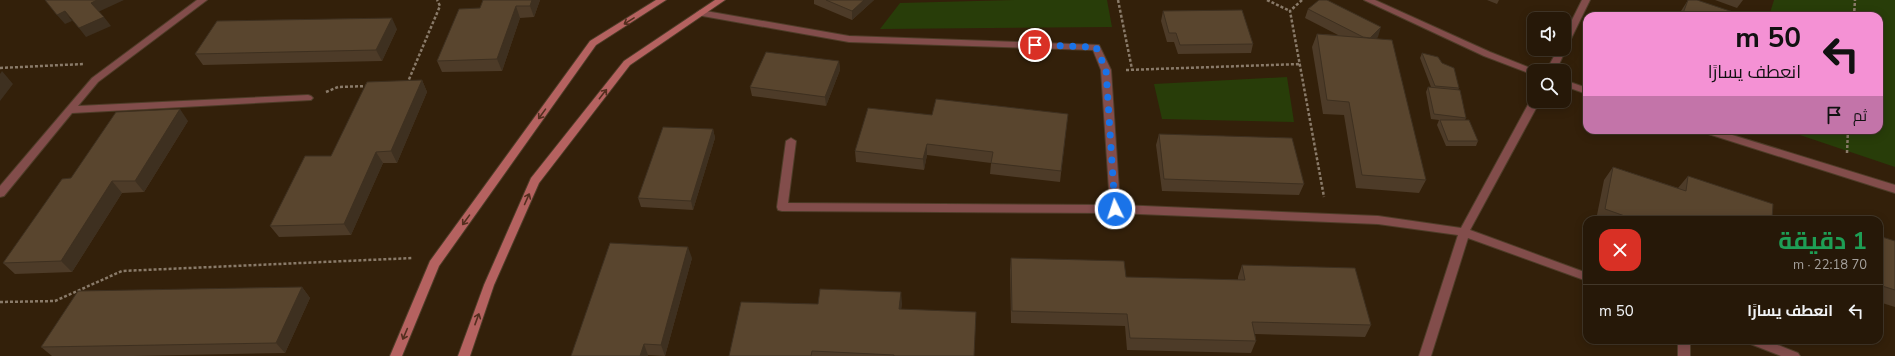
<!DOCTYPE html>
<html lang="ar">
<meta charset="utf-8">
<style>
:root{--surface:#261808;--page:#2e2112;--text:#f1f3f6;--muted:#a4a09c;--line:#423729}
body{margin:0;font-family:"Nunito Sans",Cairo,sans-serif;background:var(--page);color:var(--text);direction:rtl;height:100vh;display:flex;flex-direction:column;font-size:15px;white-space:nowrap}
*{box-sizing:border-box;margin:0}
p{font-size:13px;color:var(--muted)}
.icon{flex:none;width:22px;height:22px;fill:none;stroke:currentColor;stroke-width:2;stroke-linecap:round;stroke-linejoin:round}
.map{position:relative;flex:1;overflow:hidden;direction:ltr}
.drawer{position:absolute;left:1583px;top:216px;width:300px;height:128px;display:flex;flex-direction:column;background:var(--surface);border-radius:12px;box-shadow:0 2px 10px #0003,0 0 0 1px var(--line);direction:rtl}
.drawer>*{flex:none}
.banner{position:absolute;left:1583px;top:12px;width:300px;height:122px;border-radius:12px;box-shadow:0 2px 10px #0003,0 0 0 1px var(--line);direction:rtl;background:#f491d4;color:#111;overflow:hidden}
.fabs{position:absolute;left:1527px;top:12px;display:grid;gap:8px}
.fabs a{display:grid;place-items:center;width:44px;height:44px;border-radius:8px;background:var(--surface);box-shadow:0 2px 10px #0003,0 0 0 1px var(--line);font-size:20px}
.pin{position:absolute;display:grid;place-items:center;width:34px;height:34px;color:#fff;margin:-17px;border:2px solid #fff;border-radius:50%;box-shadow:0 1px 4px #0007}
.me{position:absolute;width:44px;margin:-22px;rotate:356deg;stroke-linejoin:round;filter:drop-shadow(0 0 3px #0008)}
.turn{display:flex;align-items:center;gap:14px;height:84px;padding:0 16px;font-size:18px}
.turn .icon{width:52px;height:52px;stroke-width:2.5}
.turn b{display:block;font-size:28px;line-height:34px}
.then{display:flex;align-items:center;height:38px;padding:0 16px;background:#0003;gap:8px;font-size:15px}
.round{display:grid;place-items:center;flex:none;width:42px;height:42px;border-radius:12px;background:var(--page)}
.overview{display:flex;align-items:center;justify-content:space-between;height:68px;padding:0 16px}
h1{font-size:24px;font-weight:700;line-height:30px;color:#1e9e55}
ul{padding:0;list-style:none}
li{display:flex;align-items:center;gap:12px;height:52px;padding:0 16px;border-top:1px solid var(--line)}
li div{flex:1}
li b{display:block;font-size:15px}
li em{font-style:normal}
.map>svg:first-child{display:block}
.green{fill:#283d09}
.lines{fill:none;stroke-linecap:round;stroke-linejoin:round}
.minor-casing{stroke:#4e3c28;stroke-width:2}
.tertiary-casing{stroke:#4e3c28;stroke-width:2}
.secondary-casing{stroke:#4e3c28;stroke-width:2}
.path{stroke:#897a69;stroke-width:2.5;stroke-dasharray:3 2;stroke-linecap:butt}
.minor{fill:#824d4b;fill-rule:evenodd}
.tertiary{fill:#824d4b;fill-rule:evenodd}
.secondary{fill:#b56260;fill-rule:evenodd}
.wall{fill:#4d3b28}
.shaded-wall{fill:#3e3020}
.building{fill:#59452e;stroke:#3e3020}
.oneway{stroke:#532e1e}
.route{stroke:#1a73e8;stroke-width:7;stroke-dasharray:0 12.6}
</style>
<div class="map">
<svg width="1895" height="356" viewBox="0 0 1895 356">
<rect width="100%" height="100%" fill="#33200a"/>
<path class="green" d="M1014,0H1107L1112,27L880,29L900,3Z
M1774,0H1895V167L1785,130H1879V16H1769Z
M1287,77L1294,122L1162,119L1154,84Z"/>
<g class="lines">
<defs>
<path id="minor" d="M197,0H207L98,82L78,106L308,95L311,96L313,98L311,100L72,113L4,196L0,197V186L92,78Z
M1582,0H1590L1568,45L1566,48V49L1556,71H1546L1558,49H1564V36Z
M700,10L849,36L1099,45L1111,70L1120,205L1378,216L1461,228L1530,101L1534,98V101H1540L1470,230L1587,273V281L1468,238L1431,356H1419L1458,235L1378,224L1115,213L782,211L778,210L777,207L786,141L791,138L796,141L788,203L1110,205L1101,70L1093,50L849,42L697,15L696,13Z
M1678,340H1690V356H1678Z
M1746,340H1765L1798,353L1800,356H1781L1748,343Z"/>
<path id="tertiary" d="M1364,0H1375L1490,52L1538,71H1534V75L1484,56Z
M1564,80L1587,88V94L1564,86Z
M1700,130H1716L1895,185V193L1702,132Z"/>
<path id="secondary" d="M656,0H666L596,45L439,266L402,356H390L430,261L590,41Z
M715,0H725L630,65L539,183L494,285L470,356H458L484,285L531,178L624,61Z"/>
</defs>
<use href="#minor" class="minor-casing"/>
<use href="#tertiary" class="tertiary-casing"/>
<use href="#secondary" class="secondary-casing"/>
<path class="path" d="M1118,0L1132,69
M1267,0L1290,11
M1302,0L1290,11L1324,197
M1854,16L1855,0
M0,68L83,64
M1126,70L1300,64
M407,84L440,6L437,0
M326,92L338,87L368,86
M1847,153L1848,130
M0,302L55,301L122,271L413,258"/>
<use href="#minor" class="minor"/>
<use href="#tertiary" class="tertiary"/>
<use href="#secondary" class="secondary"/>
</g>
<path class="wall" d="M540,0L534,17L520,18L502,71L442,72L437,61L480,8Z
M814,0H874L852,20L814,4Z
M1487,0H1499L1497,4Z
M1688,0H1697L1738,16H1679L1681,11Z
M1715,0H1743L1737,8Z
M1308,9L1378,37L1376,38L1426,180L1419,193L1356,188L1344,115L1323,114L1312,47L1317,34L1338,35L1305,18Z
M1163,11L1253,44L1251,53L1178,54L1174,42H1167L1161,21Z
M397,29L382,61L203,65L195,54Z
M1422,53L1459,88L1458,90L1466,118L1465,120L1478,141L1476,146H1446L1437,125L1439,120L1431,119L1426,92L1428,87H1431L1420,58Z
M839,61L840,70L826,106L752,96L750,87Z
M422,80L427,92L397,163H383L351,235L279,237L270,226L331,156Z
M1068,114L1060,182L990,174L991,163L927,155L924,170L856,162L855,151L932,115Z
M188,121L144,192L122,193L72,272L15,274L3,263L71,178Z
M713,129L715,138L693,210L641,207L638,198Z
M1159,134L1304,184L1299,195L1162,191L1156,145Z
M1613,167L1678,188L1688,176L1772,220H1596L1604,180Z
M1879,236L1895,241V307L1879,302Z
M692,258L665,356L648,355V356H571Z
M1011,258L1126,277L1238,280V277L1242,265L1371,325L1365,337L1255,334L1256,341L1251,353L1127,350L1125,326L1011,323L1010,270Z
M302,287L310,298L285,353L134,356H52L41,347Z
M902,303L901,309L974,356H729L818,304Z"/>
<path class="shaded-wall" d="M97,0H124L98,12L91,3Z
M532,0H540L534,17L530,6Z
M864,0H874L852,20V11Z
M516,6L520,18L502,71L497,59Z
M65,11L72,21L65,24L57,15Z
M104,17L111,26L86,37L79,28Z
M392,18L397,29L382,61L376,50Z
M1381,27L1378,37L1364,49L1368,40Z
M839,61L840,70L826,106L825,97Z
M2,71L13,84L0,101V74Z
M422,80L427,92L397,163L391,151Z
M180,109L188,121L144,192L135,181Z
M713,129L715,138L693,210L691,201Z
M927,144V155L924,170L923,159Z
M376,152L383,163L351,235L344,224Z
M112,181L122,193L72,272L61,261Z
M688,247L692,258L665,356L661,345Z
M302,287L310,298L285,353L276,343Z
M901,292L902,303L900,320L899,309Z
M644,344L648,355V356H640Z"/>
<path class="building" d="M45,0H97L91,3L104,17L79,28L65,11L57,15Z
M483,0H532L530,6H516L497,59L437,61L459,9L480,8Z
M826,0H864L852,11Z
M1319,0H1327L1381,27L1370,38L1363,37L1308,9Z
M1688,0H1697L1739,14L1738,16H1682Z
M1242,10L1253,44L1180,45L1176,33H1169L1163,11Z
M392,18L376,50L195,54L217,21Z
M1317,34L1392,40L1426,180L1362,175L1349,102L1327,100Z
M766,52L839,61L825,97L750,87Z
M1422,53L1438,57L1442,63L1454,68L1459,88L1435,86Z
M422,80L391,151L376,152L344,224L270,226L305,156H331L367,82Z
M1428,87L1460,90L1466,118L1434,114Z
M936,99L1068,114L1061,171L991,163L993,152L927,144L923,159L855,151L868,108L932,115Z
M180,109L135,181H112L61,261L3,263L62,179L71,178L116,112Z
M1440,120H1469L1478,141H1448Z
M663,127L713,129L691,201L638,198Z
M1159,134L1292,138L1304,184L1164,179Z
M1613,167L1686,191L1688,176L1773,204L1772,220H1636L1605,209Z
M1879,236L1895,241V290L1879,285Z
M610,243L688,247L661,345L644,344L640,356H571Z
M1011,258L1124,261L1126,277L1245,280L1242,265L1355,268L1371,325L1252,322L1256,341L1130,338L1127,314L1012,311Z
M302,287L276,343L41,347L78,291Z
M820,289L901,292L899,309L976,312L974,356H894V355L812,351L811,356H729L741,302L818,304Z"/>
<defs><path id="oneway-shaft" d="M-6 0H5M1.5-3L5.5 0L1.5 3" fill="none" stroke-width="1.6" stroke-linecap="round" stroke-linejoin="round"/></defs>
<g class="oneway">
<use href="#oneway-shaft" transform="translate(629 21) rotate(148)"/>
<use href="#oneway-shaft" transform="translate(603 94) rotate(-52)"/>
<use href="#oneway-shaft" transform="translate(542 114) rotate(126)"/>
<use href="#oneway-shaft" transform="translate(527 199) rotate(-66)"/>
<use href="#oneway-shaft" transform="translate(466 220) rotate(126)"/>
<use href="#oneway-shaft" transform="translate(477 319) rotate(-70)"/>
<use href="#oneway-shaft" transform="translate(405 334) rotate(113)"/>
</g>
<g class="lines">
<path class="route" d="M1035,45L1096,47L1106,70L1115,209"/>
</g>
</svg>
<div class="fabs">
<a><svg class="icon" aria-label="sound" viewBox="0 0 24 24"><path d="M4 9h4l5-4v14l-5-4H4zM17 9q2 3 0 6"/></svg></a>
<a><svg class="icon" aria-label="search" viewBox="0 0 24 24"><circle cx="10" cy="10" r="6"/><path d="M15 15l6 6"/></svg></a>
</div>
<div class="pin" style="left:1035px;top:45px;background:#d93025"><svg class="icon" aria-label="arrive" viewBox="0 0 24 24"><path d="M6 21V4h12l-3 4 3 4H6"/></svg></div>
<svg class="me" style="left:1115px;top:209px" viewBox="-20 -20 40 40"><circle r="17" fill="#1a73e8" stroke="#fff" stroke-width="3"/><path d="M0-11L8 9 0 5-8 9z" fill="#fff"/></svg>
<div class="banner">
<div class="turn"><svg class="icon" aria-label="left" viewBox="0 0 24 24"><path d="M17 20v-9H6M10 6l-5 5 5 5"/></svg><div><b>50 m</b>انعطف يسارًا</div></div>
<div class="then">ثم<svg class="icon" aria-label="arrive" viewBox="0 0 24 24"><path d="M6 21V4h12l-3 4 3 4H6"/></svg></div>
</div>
<section class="drawer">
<div class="overview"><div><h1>1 دقيقة</h1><p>70 m · 22:18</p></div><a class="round" style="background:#d93025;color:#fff"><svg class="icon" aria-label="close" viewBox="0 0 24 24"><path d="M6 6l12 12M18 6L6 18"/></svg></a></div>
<ul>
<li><svg class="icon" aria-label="left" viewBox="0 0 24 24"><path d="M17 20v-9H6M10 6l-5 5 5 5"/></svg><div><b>انعطف يسارًا</b></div><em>50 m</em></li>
</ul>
</section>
</div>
